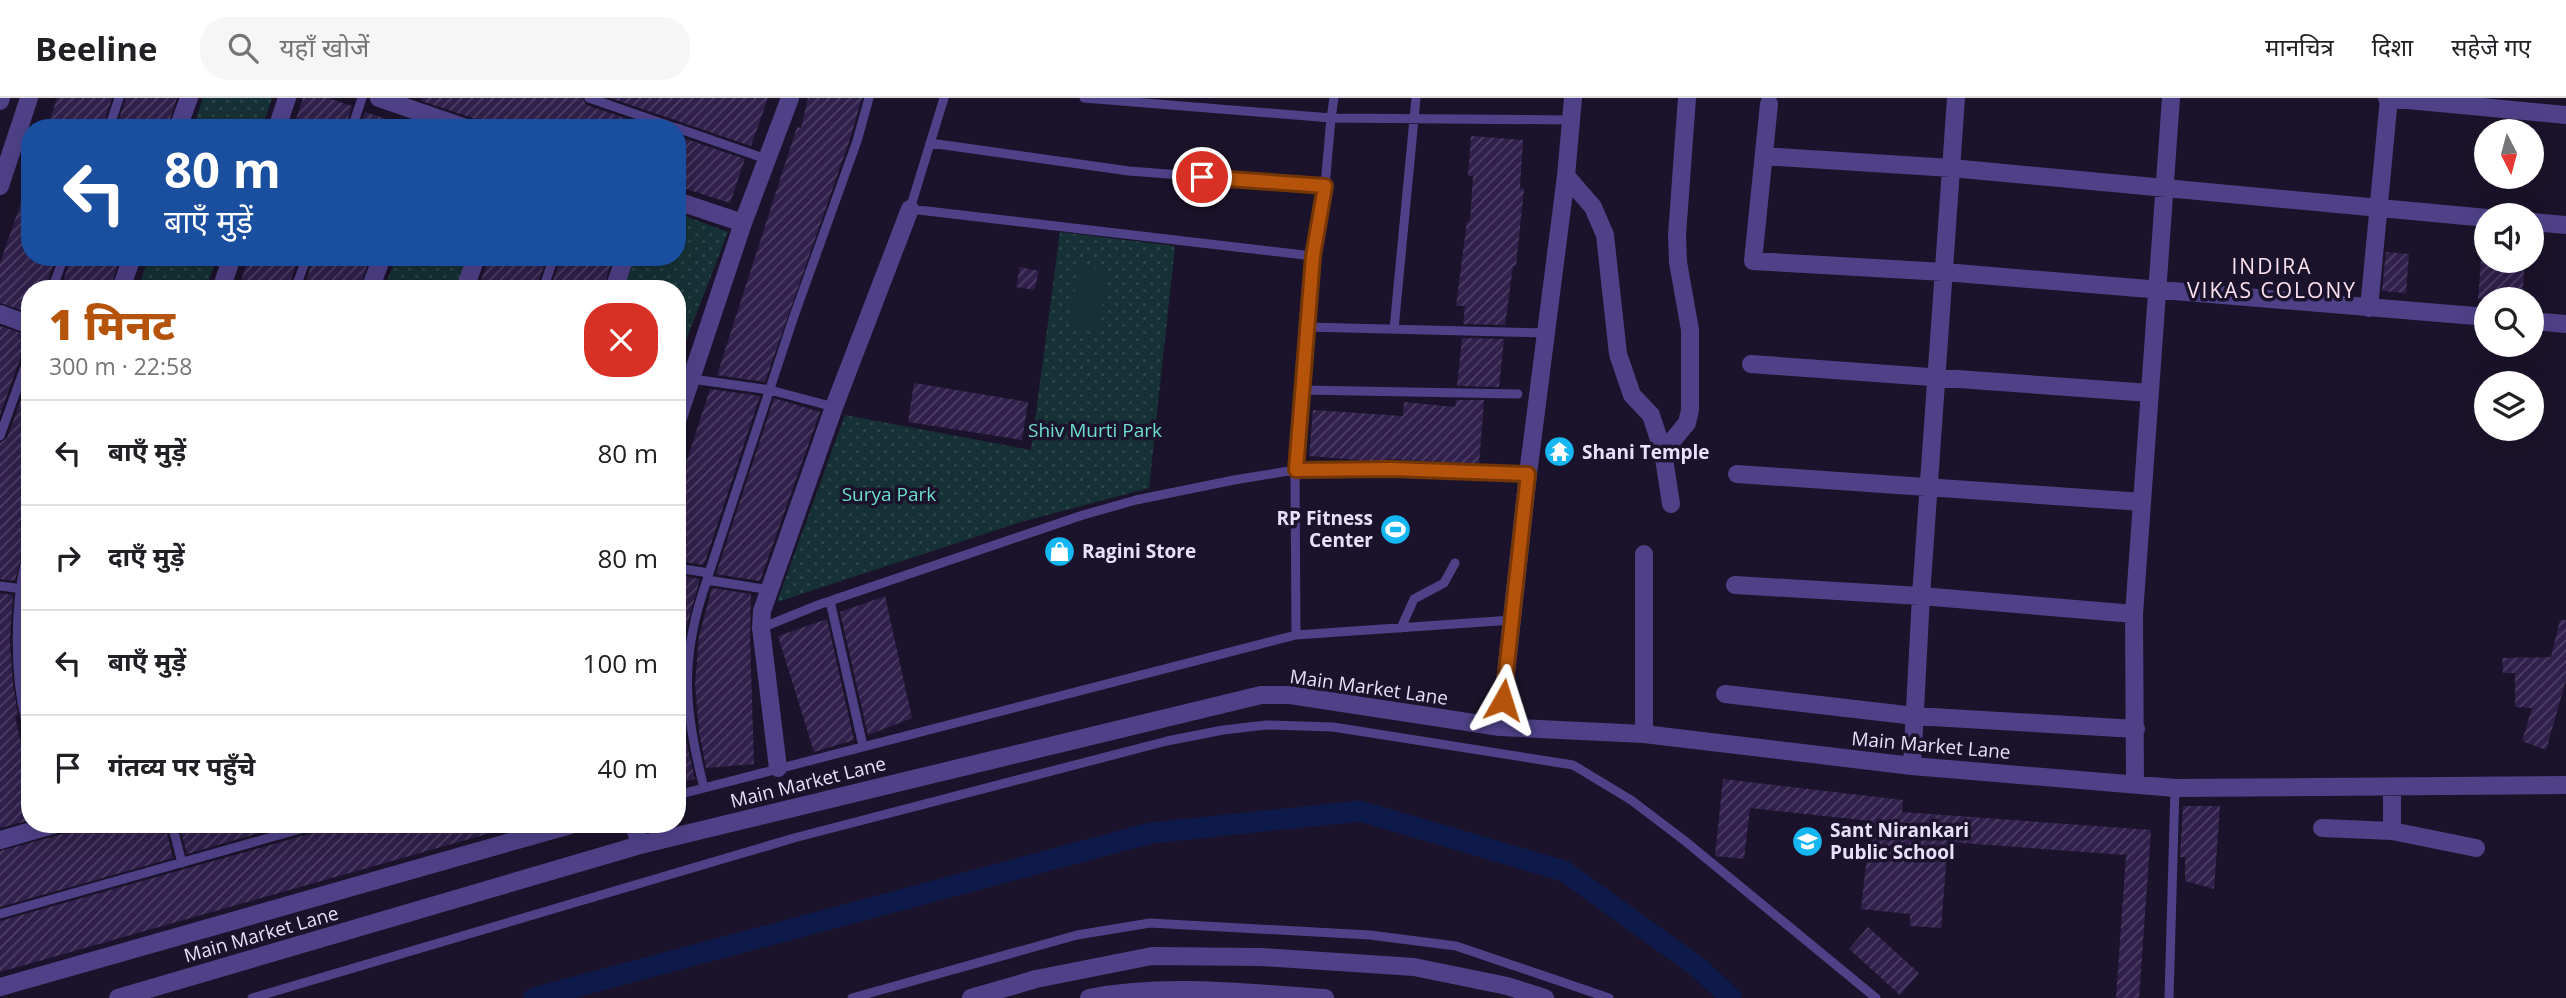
<!DOCTYPE html>
<html lang="hi">
<meta charset="utf-8">
<style>
:root{--surface:#fff;--page:#f6f6f6;--text:#202124;--muted:#757577;--line:#e0e0e0;--accent:#b45309}
body{margin:0;font-family:"Open Sans","Noto Sans Devanagari",sans-serif;background:var(--page);color:var(--text);height:100vh;display:flex;flex-direction:column;font-size:26px;white-space:nowrap}
*{box-sizing:border-box;margin:0}
p{font-size:23px;color:var(--muted)}
.icon{flex:none;width:38px;height:38px;fill:none;stroke:currentColor;stroke-width:2;stroke-linecap:round;stroke-linejoin:round}
.map{position:relative;flex:1;overflow:hidden}
.side{position:absolute;left:21px;top:182px;width:665px;height:553px;display:flex;flex-direction:column;background:var(--surface);border-radius:28px;box-shadow:0 7px 28px #0002}
.side>*{flex:none}
.hud{position:absolute;left:21px;top:21px;width:665px;height:147px;border-radius:28px;box-shadow:0 7px 28px #0002;background:#1a4fa0;color:#fff;overflow:hidden}
.needle{width:46px;rotate:174deg}
.fabs{position:absolute;left:2474px;top:21px;display:grid;gap:14px}
.fabs a{display:grid;place-items:center;width:70px;height:70px;border-radius:50%;background:var(--surface);box-shadow:0 7px 28px #0002;font-size:35px}
.pin{position:absolute;display:grid;place-items:center;width:60px;height:60px;color:#fff;margin:-30px;border:4px solid #fff;border-radius:50%;box-shadow:0 2px 7px #0007}
.me{position:absolute;width:77px;margin:-38px;rotate:6deg;stroke-linejoin:round;filter:drop-shadow(0 0 5px #0008)}
.turn{display:flex;align-items:center;gap:24px;height:147px;padding:0 28px;font-size:32px}
.turn .icon{width:91px;height:91px;stroke-width:2.5}
.turn b{display:block;font-size:49px;line-height:60px}
.round{display:grid;place-items:center;flex:none;width:74px;height:74px;border-radius:28px;background:var(--page)}
.headline{display:flex;align-items:center;justify-content:space-between;height:119px;padding:0 28px}
h1{font-size:42px;font-weight:800;line-height:52px;color:var(--accent)}
ul{padding:0;list-style:none}
li{display:flex;align-items:center;gap:21px;height:105px;padding:0 28px;border-top:2px solid var(--line)}
li div{flex:1}
li b{display:block;font-size:26px}
li em{font-style:normal}
header{display:flex;align-items:center;gap:42px;box-sizing:border-box;height:98px;padding:0 35px;background:var(--surface);border-bottom:2px solid var(--line)}
header strong{font-size:33px}
nav{display:flex;gap:38px;margin-inline-start:auto;font-size:24px}
.search{width:490px;height:63px;background:var(--page);display:flex;align-items:center;gap:18px;box-sizing:border-box;padding:0 24px;border-radius:28px;color:var(--muted);font-size:26px}
.map>svg:first-child{display:block}
.grass{fill:url(#grass-dots)}
.garden{fill:#163135}
.lines{fill:none;stroke-linecap:round;stroke-linejoin:round}
.canal{stroke:#0e1a49;stroke-width:21}
.building{fill:url(#building-hatch)}
.service{stroke:#4f4188;stroke-width:9}
.minor{stroke:#4f4188;stroke-width:18}
.tertiary{stroke:#4f4188;stroke-width:18}
.route-casing{stroke:#753606;stroke-width:18}
.route{stroke:#b45309;stroke-width:12}
.labels{text-anchor:middle;dominant-baseline:central;stroke-width:7;stroke-linejoin:round;paint-order:stroke}
.park-label{font-size:19px;fill:#6ddcd3;stroke:#1b132b}
.poi-label{font-size:19px;font-weight:bold;fill:#e8dffd;stroke:#1b132b;text-anchor:start}
.street-label{font-size:19px;fill:#e8dffd;stroke:#1b132b}
.neighbourhood-label{font-size:21px;letter-spacing:2px;fill:#fde1ee;stroke:#1b132b}
</style>
<header>
<strong>Beeline</strong>
<div class="search"><svg class="icon" aria-label="search" viewBox="0 0 24 24"><circle cx="10" cy="10" r="6"/><path d="M15 15l6 6"/></svg>यहाँ खोजें</div>
<nav><a>मानचित्र</a><a>दिशा</a><a>सहेजे गए</a></nav>
</header>
<div class="map">
<svg width="2566" height="900" viewBox="0 0 2566 900">
<defs>
<pattern id="grass-dots" width="8" height="8" patternUnits="userSpaceOnUse" patternTransform="scale(1.75)"><rect width="8" height="8" fill="#163135"/><path d="M2 2h.1M6 6h.1" fill="none" stroke="#2d4549" stroke-width="1.8" stroke-linecap="round"/></pattern>
<pattern id="building-hatch" width="6" height="6" patternUnits="userSpaceOnUse" patternTransform="scale(1.75)"><rect width="6" height="6" fill="#30204b"/><path d="M-1 1l2-2M0 6l6-6M5 7l2-2" fill="none" stroke="#4e4066"/></pattern>
</defs>
<rect width="100%" height="100%" fill="#1b132b"/>
<path class="grass" d="M203,0H272L262,30H193Z
M677,115L728,134L677,266V191H623L634,159H677Z
M1060,134L1175,148L1149,390L1021,424L777,504L845,317L1031,352Z
M149,159H217L206,191H138Z
M396,159H467L456,191H384Z"/>
<path class="garden" d="M1077,170L1106,172L1100,233L1071,230Z"/>
<g class="lines">
<path class="canal" d="M534,900L1151,735L1360,713L1564,773L1699,870L1731,900"/>
</g>
<path class="building" d="M57,0H112L102,30H47Z
M126,0H177L167,30H116Z
M303,0H328L352,8L345,30H293Z
M422,0H582L587,7L654,30H503L421,3Z
M610,0H768L751,48Z
M808,0H862L850,41L765,284L717,277L797,29L801,30Z
M365,14L402,26V30H359Z
M677,38L745,61L730,105L677,88Z
M1471,38L1523,42L1520,90L1524,91L1516,168H1513L1505,227L1463,226L1465,208H1456L1467,123L1470,124L1473,78H1468Z
M27,87L30,88V159H56L45,191H30V215L0,205V165Z
M2386,154L2409,156L2406,195L2382,193Z
M71,159H120L110,191H60Z
M249,159H299L288,191H238Z
M314,159H370L359,191H303Z
M489,159H547L536,191H478Z
M561,159H613L603,191H550Z
M2481,163H2525L2522,201H2478Z
M1020,169L1039,173L1034,192L1016,189Z
M0,228L30,238V248L23,253L0,317Z
M1462,240L1504,241L1499,289L1457,288Z
M30,276V428L15,483L0,481V345L7,340Z
M914,285L1028,304L1022,342L908,324Z
M710,291L760,298L704,467L677,463V393Z
M774,300L820,314L760,483L716,476Z
M1456,302H1484L1479,366L1388,361L1385,364L1309,358L1313,312L1403,318L1404,304L1455,309Z
M677,477L700,481L685,535L681,586L685,637L695,681L677,686Z
M712,490L751,496L750,539L754,666L706,670L699,634L695,586L699,538Z
M0,495L13,497L10,543L13,585L18,617L15,618L30,686V722L0,730Z
M885,498L912,620L868,637L840,514Z
M827,521L854,642L814,654L778,538Z
M2560,522H2566V582L2546,652L2522,643L2532,610L2515,609V575H2503L2502,560L2551,559Z
M1723,681L1903,702L1902,714L2151,732L2139,900H2116L2126,757L1948,744L1941,830L1910,828V816L1861,811L1871,723L1750,710L1744,761L1715,758Z
M2183,708H2220L2214,791L2185,783V759H2180Z
M99,726H165L173,760L0,809V753Z
M179,726H291L187,756Z
M325,726H504L505,731L0,874V823L320,733Z
M1868,829L1919,875L1900,897L1849,851Z"/>
<g class="lines">
<path class="service" d="M589,0L676,30
M944,0L910,111L1313,158
M1084,0L1331,20L1334,0
M109,30L119,0
M352,30L362,0
M677,30L766,61
M930,45L1129,73L1325,88
M52,191L64,159
M295,191L307,159
M543,191L554,159
M1307,229L1546,235
M1394,231L1416,0
M692,281L770,292L834,309
M1302,292L1518,296
M0,338L30,255
M677,470L709,475L707,482L770,492
M709,475L794,218L857,43L869,0
M0,488L23,491
M830,503L863,648
M761,530L818,507L1083,417L1136,402L1234,382L1295,372L1392,371L1528,376
M1401,530L1414,501L1444,485L1455,465
M1296,537L1295,372L1313,158L1325,88L1331,20L1571,22
M704,690C684,612 679,560 707,482
M677,697L1296,537L1512,522
M172,726L182,765
M0,816L318,726
M252,900L794,740L1167,643L1223,632L1266,627L1333,629L1573,667L1631,702L1685,743L1876,900
M852,900L1077,837L1150,825L1370,837L1456,848L1609,900
M2169,900L2175,690"/>
<path class="minor" d="M379,0L466,30
M2387,0L2566,17
M1769,6L1753,163L1944,174L2487,219
M178,30L189,0
M277,30L287,0
M1764,58L1951,70L2487,120
M1566,78L1593,109L1605,137L1618,256L1632,297L1651,317L1663,354
M677,103L743,125
M2532,124L2566,127
M121,191L132,159
M221,191L232,159
M370,191L382,159
M465,191L476,159
M614,191L625,159
M2369,210L2389,0
M0,216L30,227
M2532,223L2566,226
M1751,266L2150,295
M677,323L743,125L790,0
M1737,376L2142,404
M1671,406L1663,354L1687,325L1690,312V232L1678,164L1677,137L1687,0
M30,464C19,509 19,576 30,621
M1735,487L1921,498L2134,516
M1725,596L1915,618L2136,631
M1500,629L1528,376L1566,78L1573,0
M1644,636V456
M1912,668L1921,498L1956,0
M778,670L761,530L762,513L834,309L910,111
M2135,686L2134,516L2171,0
M2392,690V733L2476,750
M634,726L640,747
M2322,730L2392,733
M0,742L56,726
M0,889L574,726
M118,900L640,747L1261,597H1290L1500,629L1644,636L1912,668L2175,690L2566,687
M971,900L1036,881L1152,858L1261,859L1414,869L1507,888L1545,900
M1089,900C1166,885 1248,895 1325,900"/>
<path class="tertiary" d="M0,3L1,0
M0,88L29,0"/>
</g>
<g class="lines">
<defs>
<path id="route" d="M1202,79L1325,88L1313,158L1296,372L1392,371L1528,376L1503,602"/>
</defs>
<use href="#route" class="route-casing"/>
<use href="#route" class="route"/>
</g>
<defs>
<symbol id="temple-disc" viewBox="-11 -11 22 22"><circle r="9.5" fill="#15b7f3" stroke="#1b132b"/><path d="M0-6L5-2H3V0L6.5 2.5H4V6H1.5V3h-3V6H-4V2.5H-6.5L-3 0V-2H-5Z" fill="#fff"/></symbol>
<symbol id="stadium-disc" viewBox="-11 -11 22 22"><circle r="9.5" fill="#15b7f3" stroke="#1b132b"/><path d="M0-5a6.5 5 0 1 0 0 10a6.5 5 0 1 0 0-10ZM-3.5-1.8h7v3.6h-7Z" fill="#fff"/></symbol>
<symbol id="shop-disc" viewBox="-11 -11 22 22"><circle r="9.5" fill="#15b7f3" stroke="#1b132b"/><path d="M-5-2.5h2.3a2.7 3.5 0 0 1 5.4 0H5L5.5 6h-11ZM-1.5-2.5h3a1.5 2.3 0 0 0-3 0Z" fill="#fff"/></symbol>
<symbol id="school-disc" viewBox="-11 -11 22 22"><circle r="9.5" fill="#15b7f3" stroke="#1b132b"/><path d="M0-5L7-2L0 1L-7-2ZM-4 1L0 2.5L4 1V4Q0 6-4 4Z" fill="#fff"/></symbol>
</defs>
<g fill-rule="evenodd">
<use href="#temple-disc" x="1542" y="336" width="35" height="35"/>
<use href="#stadium-disc" x="1378" y="414" width="35" height="35"/>
<use href="#shop-disc" x="1042" y="436" width="35" height="35"/>
<use href="#school-disc" x="1790" y="726" width="35" height="35"/>
</g>
<g class="labels">
<g class="park-label">
<text x="1095" y="332">Shiv Murti Park</text>
<text x="889" y="396">Surya Park</text>
</g>
<g class="poi-label">
<text x="1582" y="354">Shani Temple</text>
<text x="1373" y="420" text-anchor="end">RP Fitness<tspan x="1373" dy="22">Center</tspan></text>
<text x="1082" y="453">Ragini Store</text>
<text x="1830" y="732">Sant Nirankari<tspan x="1830" dy="22">Public School</tspan></text>
</g>
<g class="street-label">
<text transform="translate(1369 589) rotate(8)">Main Market Lane</text>
<text transform="translate(1931 647) rotate(5)">Main Market Lane</text>
<text transform="translate(808 684) rotate(-14)">Main Market Lane</text>
<text transform="translate(261 836) rotate(-16)">Main Market Lane</text>
</g>
<g class="neighbourhood-label">
<text x="2272" y="168">INDIRA<tspan x="2272" dy="24">VIKAS COLONY</tspan></text>
</g>
</g>
</svg>
<div class="fabs">
<a><svg class="needle" viewBox="-14 -14 28 28"><path d="M0-13l5 13h-10z" fill="#e53935"/><path d="M0 13l5-13h-10z" fill="#757577"/></svg></a>
<a><svg class="icon" aria-label="sound" viewBox="0 0 24 24"><path d="M4 9h4l5-4v14l-5-4H4zM17 9q2 3 0 6"/></svg></a>
<a><svg class="icon" aria-label="search" viewBox="0 0 24 24"><circle cx="10" cy="10" r="6"/><path d="M15 15l6 6"/></svg></a>
<a><svg class="icon" aria-label="layers" viewBox="0 0 24 24"><path d="M12 4l9 5-9 5-9-5zM3 14l9 5 9-5"/></svg></a>
</div>
<div class="pin" style="left:1202px;top:79px;background:#d93025"><svg class="icon" aria-label="arrive" viewBox="0 0 24 24"><path d="M6 21V4h12l-3 4 3 4H6"/></svg></div>
<svg class="me" style="left:1503px;top:602px" viewBox="-20 -20 40 40"><path d="M0-17L14 15 0 8-14 15z" fill="#b45309" stroke="#fff" stroke-width="4"/></svg>
<div class="hud">
<div class="turn"><svg class="icon" aria-label="left" viewBox="0 0 24 24"><path d="M17 20v-9H6M10 6l-5 5 5 5"/></svg><div><b>80 m</b>बाएँ मुड़ें</div></div>
</div>
<section class="side">
<div class="headline"><div><h1>1 मिनट</h1><p>300 m · 22:58</p></div><a class="round" style="background:#d93025;color:#fff"><svg class="icon" aria-label="close" viewBox="0 0 24 24"><path d="M6 6l12 12M18 6L6 18"/></svg></a></div>
<ul>
<li><svg class="icon" aria-label="left" viewBox="0 0 24 24"><path d="M17 20v-9H6M10 6l-5 5 5 5"/></svg><div><b>बाएँ मुड़ें</b></div><em>80 m</em></li>
<li><svg class="icon" aria-label="right" viewBox="0 0 24 24"><path d="M7 20v-9h11M14 6l5 5-5 5"/></svg><div><b>दाएँ मुड़ें</b></div><em>80 m</em></li>
<li><svg class="icon" aria-label="left" viewBox="0 0 24 24"><path d="M17 20v-9H6M10 6l-5 5 5 5"/></svg><div><b>बाएँ मुड़ें</b></div><em>100 m</em></li>
<li><svg class="icon" aria-label="arrive" viewBox="0 0 24 24"><path d="M6 21V4h12l-3 4 3 4H6"/></svg><div><b>गंतव्य पर पहुँचे</b></div><em>40 m</em></li>
</ul>
</section>
</div>
